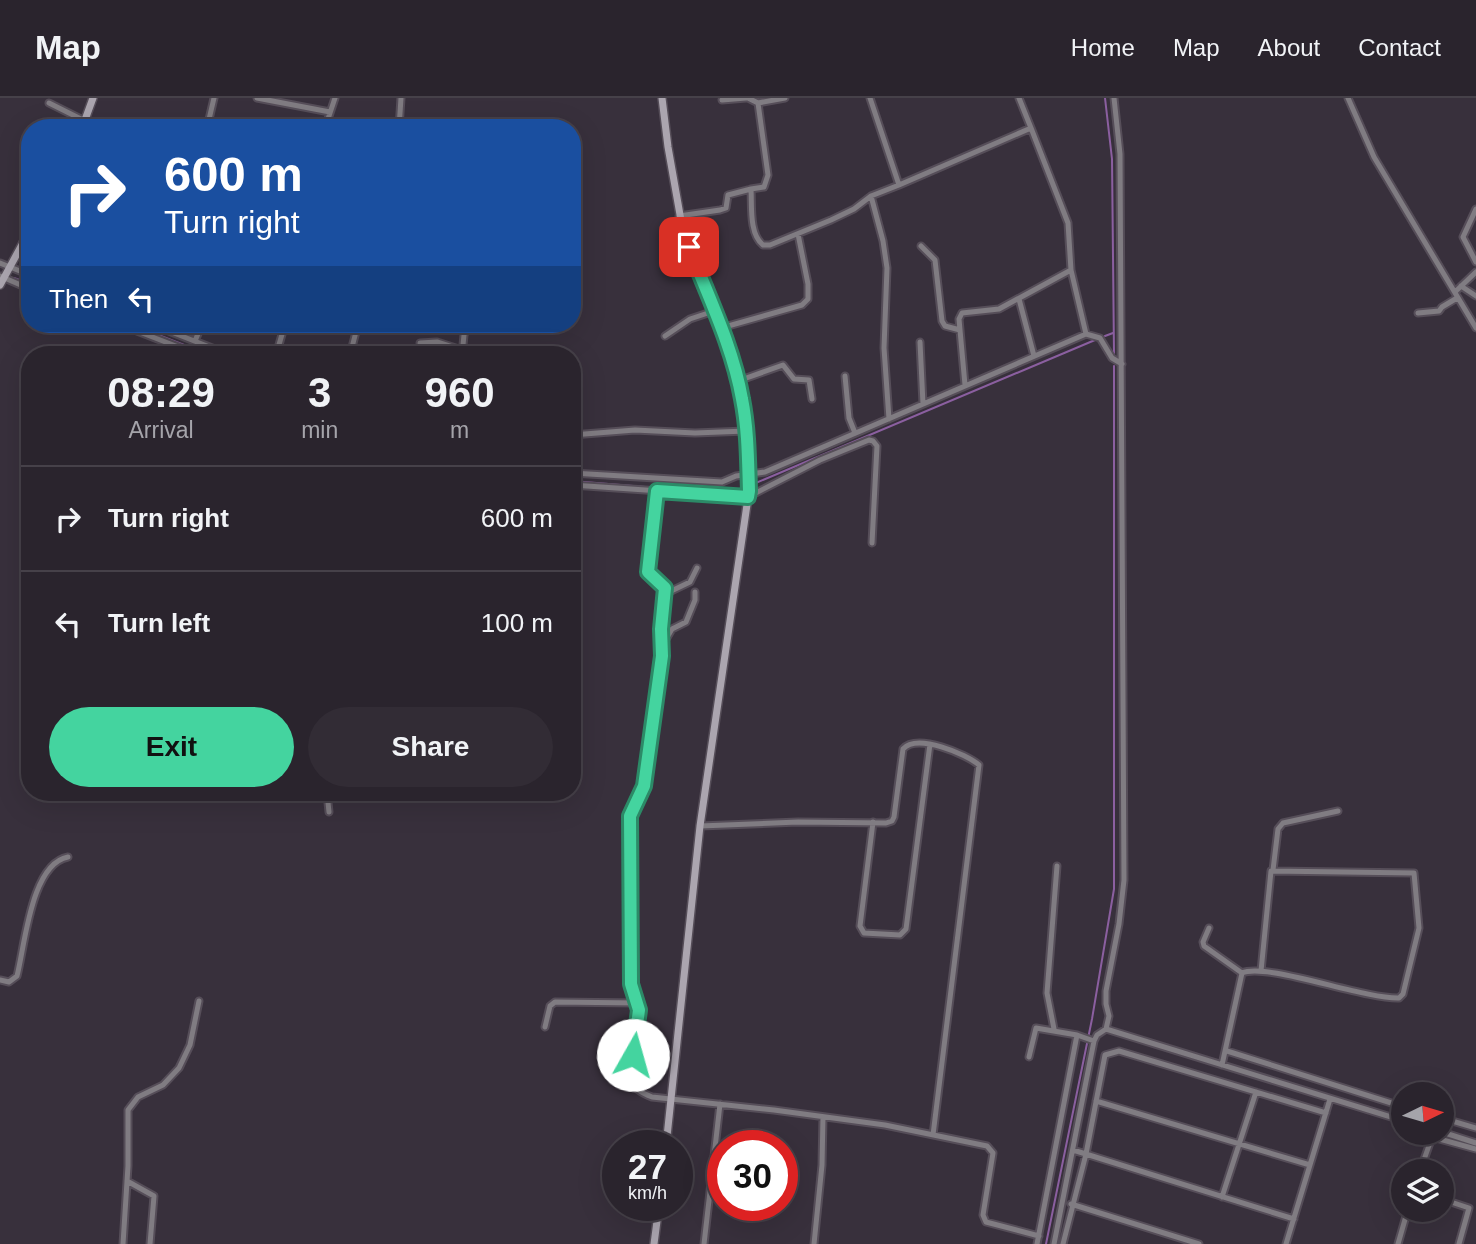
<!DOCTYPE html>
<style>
:root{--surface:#2a242d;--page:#322c35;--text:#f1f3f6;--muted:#a5a4aa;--line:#464149;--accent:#44d49f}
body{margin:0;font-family:Arial,sans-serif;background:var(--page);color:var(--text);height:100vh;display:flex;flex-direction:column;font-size:26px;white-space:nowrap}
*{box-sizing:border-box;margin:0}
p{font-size:23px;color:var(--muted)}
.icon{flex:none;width:38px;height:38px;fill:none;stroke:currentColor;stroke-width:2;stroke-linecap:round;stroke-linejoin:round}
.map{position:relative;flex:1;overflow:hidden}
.panel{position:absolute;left:21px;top:248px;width:560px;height:455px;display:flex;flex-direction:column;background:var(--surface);border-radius:28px;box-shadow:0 7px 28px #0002,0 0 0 2px var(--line)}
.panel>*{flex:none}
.top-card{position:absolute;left:21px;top:21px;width:560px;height:214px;border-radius:28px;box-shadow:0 7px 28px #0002,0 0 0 2px var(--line);background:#1a4fa0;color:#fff;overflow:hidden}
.needle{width:46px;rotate:85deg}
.buttons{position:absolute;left:1391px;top:984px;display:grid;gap:14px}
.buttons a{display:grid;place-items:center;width:63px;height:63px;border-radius:50%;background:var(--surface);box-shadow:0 7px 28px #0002,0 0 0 2px var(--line);font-size:35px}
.speed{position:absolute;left:602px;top:1032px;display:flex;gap:14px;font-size:35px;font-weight:700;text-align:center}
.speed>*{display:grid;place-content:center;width:91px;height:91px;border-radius:50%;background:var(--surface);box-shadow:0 7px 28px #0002,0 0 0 2px var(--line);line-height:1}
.speed small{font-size:18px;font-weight:400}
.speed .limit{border:10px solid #d22;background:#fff;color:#111}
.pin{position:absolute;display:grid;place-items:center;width:60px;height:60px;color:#fff;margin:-30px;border-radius:14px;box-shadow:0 4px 10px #0006}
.me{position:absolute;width:77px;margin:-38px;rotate:7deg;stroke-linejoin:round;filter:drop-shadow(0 0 5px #0008)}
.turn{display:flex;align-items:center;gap:24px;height:147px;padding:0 28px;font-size:32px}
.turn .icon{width:91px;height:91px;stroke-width:2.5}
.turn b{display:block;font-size:49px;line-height:60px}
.then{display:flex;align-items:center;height:66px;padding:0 28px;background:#0003;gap:14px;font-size:26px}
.eta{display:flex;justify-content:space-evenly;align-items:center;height:119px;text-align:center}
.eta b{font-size:42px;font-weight:700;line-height:49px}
.action{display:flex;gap:14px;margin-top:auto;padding:14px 28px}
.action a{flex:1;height:80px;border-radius:42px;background:var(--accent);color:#111;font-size:28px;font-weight:700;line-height:80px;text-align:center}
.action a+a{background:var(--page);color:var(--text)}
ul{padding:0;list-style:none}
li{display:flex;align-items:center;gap:21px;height:105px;padding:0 28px;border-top:2px solid var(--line)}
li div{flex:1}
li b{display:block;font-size:26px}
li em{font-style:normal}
header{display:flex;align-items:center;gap:42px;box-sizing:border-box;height:98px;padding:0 35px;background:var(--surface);border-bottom:2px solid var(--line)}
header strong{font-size:33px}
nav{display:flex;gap:38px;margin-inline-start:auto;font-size:24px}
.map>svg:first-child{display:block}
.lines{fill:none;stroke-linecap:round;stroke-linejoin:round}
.stream{stroke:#8b5fa0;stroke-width:2}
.street-casing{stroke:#564e59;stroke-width:9}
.secondary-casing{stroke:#564e59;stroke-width:10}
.street{stroke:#807c82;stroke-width:5}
.secondary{stroke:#aba5af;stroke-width:7}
.route-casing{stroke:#2c8a67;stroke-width:18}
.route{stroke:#44d49f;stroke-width:12}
</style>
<header>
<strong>Map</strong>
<nav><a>Home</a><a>Map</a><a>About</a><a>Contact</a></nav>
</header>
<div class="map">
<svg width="1476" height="1146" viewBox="0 0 1476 1146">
<rect width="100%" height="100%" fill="#38303c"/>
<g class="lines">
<path class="stream" d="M1105,0L1112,61L1114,255
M14,180L30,186
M130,226L210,257
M1105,238L1113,235
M572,383L694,393
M751,387L1095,242
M731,395L745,389
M1046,1146L1092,921L1114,791V268"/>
<defs>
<path id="street" d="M257,0L330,14
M748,0L758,5L785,0
M1019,0L1031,30
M1348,0L1374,59L1476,230
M722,2L746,0
M49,5L85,23
M207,30L214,0
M325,30L335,0
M399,30L401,0
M30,40L24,55L25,60L30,62
M899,87L1031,30L1068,125L1071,172L1086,236
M751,91L764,89L768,77L758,5
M871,98L883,143L887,170L884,250L889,321
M1476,111L1463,139L1476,164
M679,118L720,112L726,110L728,97L751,91C752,108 749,136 763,147H770L831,122L854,111L871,98L899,87L870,0
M921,148L935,162L942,223L945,228L960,232
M0,165L30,177
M0,178L30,191
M1461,188L1476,198
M1456,193L1476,174
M1019,201L1034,258
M1418,215L1439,213L1442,209L1457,200
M119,226L199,257
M151,226L230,257
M721,230L802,207L808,201V186L798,136
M665,238L690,221L714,213
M195,243L202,226
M920,244L923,306
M420,245L437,244L462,252
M276,257L285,226
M350,257L358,226
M462,257L464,237L468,226
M845,278L849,320L855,335
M738,283L783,267L794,281L809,282L812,301
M965,287L959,221L962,215L999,211L1071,172
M572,337L635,332L695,335L746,333
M572,375L722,384L736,378L765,374L1086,236L1100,240L1112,260L1122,266
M572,387L748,399L820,362L869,342L873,343L877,348L872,445
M657,393L648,474L665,490L661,531L662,558L644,688L630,718L631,886L639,912L630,979C633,991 642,995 652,999L774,1012L885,1027L987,1048L993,1055L983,1117L986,1124L1039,1138
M665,496L690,484L697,470
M662,548L672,531L686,524L695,502V494
M327,695L329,714
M873,724L860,828L864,835L900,837L906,831L930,646
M700,728L798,724L886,725L892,723L894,719L903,651C917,635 966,656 979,667L933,1037
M1273,772L1278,731L1283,725L1338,713
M1209,830L1203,844L1204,848L1242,875C1266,864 1363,901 1399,900L1403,896L1419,830L1414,775L1271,773L1261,873
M0,882L9,884L17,878C25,847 31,766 68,759
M545,929L550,908L555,904L638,905
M1054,931L1047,895L1057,768
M1106,931L1404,1023
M1227,953L1404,1009
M1029,959L1036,930L1077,937
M1222,967L1242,875
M1096,1003L1310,1067
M1442,1020L1476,1030
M1442,1034L1476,1045
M1073,1052L1294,1121
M1420,1073L1432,1039L1476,1051
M127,1083L154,1098L150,1146
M1222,1099L1256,994
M1442,1101L1469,1110L1459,1146
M1071,1106L1199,1146
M123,1146L128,1068V1012L138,999L163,987L179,970L190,947L199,903
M704,1146L720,1006
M814,1146L822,1067L823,1019
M1037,1146L1077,937L1094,943
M1054,1146L1094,943L1097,937L1106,931L1109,918L1106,906V893L1119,826L1124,782L1120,56L1114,0
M1063,1146L1086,1056L1105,957L1119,953L1326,1015
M1286,1146L1330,1001
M1398,1146L1408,1111"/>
<path id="secondary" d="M662,0L668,49L682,128L721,230L742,302L749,393L700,728L666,1048
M82,30L93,0
M0,187L30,132
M654,1146L659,1108"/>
</defs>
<use href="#street" class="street-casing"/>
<use href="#secondary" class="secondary-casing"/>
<use href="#street" class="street"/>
<use href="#secondary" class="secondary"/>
</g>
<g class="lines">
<defs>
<path id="route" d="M633,957L639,912L631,886L630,718L644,688L662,558L661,531L665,490L648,474L657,393L748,399L749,393C748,362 748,331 742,301C733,249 708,198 689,149"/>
</defs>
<use href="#route" class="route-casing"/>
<use href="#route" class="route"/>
</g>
</svg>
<div class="buttons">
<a><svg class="needle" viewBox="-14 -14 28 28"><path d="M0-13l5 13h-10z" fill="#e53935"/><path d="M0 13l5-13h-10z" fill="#a5a4aa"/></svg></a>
<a><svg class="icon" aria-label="layers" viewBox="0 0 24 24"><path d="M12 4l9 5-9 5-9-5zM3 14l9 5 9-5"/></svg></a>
</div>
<div class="speed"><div>27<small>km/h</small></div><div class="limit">30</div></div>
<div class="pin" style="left:689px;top:149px;background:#d93025"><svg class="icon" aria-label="arrive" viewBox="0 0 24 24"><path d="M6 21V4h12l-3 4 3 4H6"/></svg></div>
<svg class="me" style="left:633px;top:957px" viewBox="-20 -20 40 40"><circle r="19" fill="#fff"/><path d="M0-13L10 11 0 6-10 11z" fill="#44d49f"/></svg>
<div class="top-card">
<div class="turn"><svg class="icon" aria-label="right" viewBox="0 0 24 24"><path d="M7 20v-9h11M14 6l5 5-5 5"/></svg><div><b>600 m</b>Turn right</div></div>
<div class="then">Then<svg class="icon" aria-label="left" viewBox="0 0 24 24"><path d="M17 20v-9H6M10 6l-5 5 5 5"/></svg></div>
</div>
<section class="panel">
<div class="eta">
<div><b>08:29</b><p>Arrival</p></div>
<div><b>3</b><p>min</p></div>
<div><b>960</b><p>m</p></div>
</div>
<ul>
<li><svg class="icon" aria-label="right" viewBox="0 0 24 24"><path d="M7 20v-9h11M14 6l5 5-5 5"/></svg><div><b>Turn right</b></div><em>600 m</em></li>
<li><svg class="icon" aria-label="left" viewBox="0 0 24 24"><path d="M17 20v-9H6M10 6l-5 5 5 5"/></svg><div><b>Turn left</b></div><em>100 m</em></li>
</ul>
<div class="action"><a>Exit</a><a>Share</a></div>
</section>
</div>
